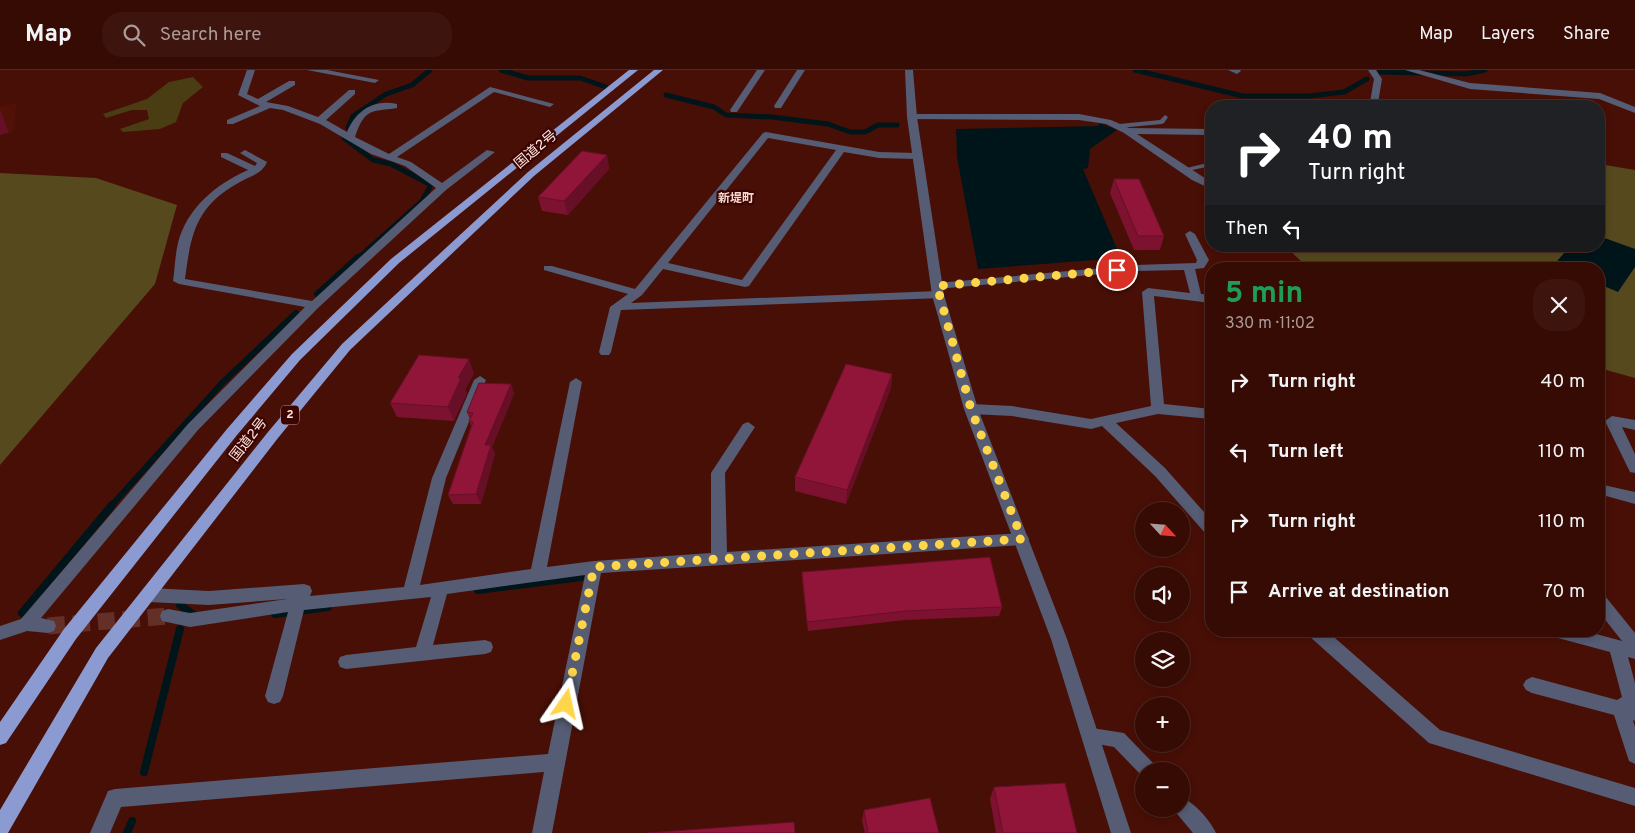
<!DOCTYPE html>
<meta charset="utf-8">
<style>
:root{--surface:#360b04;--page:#3d140e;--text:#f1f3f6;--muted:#aa9b9a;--line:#502b26}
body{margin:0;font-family:Overpass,"Noto Sans JP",sans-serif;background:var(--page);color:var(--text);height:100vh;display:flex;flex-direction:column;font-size:19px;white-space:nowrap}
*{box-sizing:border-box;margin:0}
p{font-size:16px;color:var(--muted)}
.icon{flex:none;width:28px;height:28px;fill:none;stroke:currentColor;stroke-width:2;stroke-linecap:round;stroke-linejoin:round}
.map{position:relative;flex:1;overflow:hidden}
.sheet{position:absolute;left:1205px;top:192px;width:400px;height:375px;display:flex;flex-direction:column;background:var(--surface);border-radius:20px;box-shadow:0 2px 8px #0003,0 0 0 1px var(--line)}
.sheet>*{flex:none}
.banner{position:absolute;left:1205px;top:30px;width:400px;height:152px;border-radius:20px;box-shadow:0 2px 8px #0003,0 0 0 1px var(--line);background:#202124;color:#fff;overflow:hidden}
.needle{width:32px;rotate:116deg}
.controls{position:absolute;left:1135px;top:432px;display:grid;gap:10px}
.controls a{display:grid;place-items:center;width:55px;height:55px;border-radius:50%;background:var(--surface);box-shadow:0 2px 8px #0003,0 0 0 1px var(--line);font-size:25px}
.pin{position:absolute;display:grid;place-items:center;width:42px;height:42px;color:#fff;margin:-21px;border:2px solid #fff;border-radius:50%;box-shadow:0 1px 5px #0007}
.me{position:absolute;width:55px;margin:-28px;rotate:11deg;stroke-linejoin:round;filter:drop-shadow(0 0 4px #0008)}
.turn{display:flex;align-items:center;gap:18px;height:105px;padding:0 20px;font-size:22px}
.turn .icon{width:65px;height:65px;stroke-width:2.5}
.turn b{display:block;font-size:35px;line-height:42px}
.then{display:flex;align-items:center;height:48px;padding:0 20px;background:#0003;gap:10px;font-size:19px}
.round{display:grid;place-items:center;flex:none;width:52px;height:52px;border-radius:20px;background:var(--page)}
.headline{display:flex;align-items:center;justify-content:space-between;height:85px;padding:0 20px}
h1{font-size:30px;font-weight:700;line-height:38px;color:#1e9e55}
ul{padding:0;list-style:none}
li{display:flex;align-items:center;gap:15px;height:70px;padding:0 20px}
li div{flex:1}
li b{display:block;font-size:19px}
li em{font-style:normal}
header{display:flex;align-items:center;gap:30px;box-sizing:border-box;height:70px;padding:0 25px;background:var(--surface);border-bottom:1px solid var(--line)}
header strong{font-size:24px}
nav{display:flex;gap:28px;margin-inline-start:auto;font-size:18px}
.search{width:350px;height:45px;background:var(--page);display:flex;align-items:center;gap:12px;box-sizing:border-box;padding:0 18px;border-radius:20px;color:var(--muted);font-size:19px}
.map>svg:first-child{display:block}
.built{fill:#521107}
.green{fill:#4a3d14}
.forest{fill:#56491e}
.water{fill:#00151a}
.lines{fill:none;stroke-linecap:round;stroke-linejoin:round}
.stream-far2{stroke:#00151a;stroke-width:5}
.stream-far1{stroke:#00151a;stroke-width:6}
.stream{stroke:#00151a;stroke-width:8}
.minor-tunnel{stroke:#632f27;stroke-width:17;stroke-dasharray:17 8;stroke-linecap:butt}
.service{fill:#555c73;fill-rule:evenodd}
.minor{fill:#555c73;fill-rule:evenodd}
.tertiary{fill:#555c73;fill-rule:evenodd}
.trunk{fill:#8b9ad0;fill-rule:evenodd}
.wall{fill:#7d1230}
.shaded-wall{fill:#660f27}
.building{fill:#911538;stroke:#660f27}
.route{stroke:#ffd54a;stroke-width:9;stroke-dasharray:0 16.2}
.labels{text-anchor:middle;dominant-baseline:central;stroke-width:4.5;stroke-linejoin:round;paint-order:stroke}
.far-neighbourhood-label{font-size:12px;font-weight:bold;fill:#f5d7d0;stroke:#3c0400}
.shield{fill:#3c0400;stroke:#c2a29d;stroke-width:1}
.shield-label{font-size:12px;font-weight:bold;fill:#fce5e0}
.street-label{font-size:14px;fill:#fce5e0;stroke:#3c0400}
</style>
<header>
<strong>Map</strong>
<div class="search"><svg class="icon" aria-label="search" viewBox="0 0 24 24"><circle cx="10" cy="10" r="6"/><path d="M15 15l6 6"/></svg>Search here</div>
<nav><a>Map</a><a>Layers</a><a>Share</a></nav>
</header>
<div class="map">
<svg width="1635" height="763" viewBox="0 0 1635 763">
<rect width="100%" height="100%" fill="#480f06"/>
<path class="built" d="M17,33L13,62L0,65V37Z"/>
<path class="green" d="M193,7L203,17L183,33L176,52L160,59L123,62L120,59L149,49L147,40H132L106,48L103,44L147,29L169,12Z"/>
<path class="forest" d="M1599,94L1635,100V308L1599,298V199H1303L1301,191L1285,176L1302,179L1323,176H1599Z
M0,103L96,108L177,135L155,214L0,395Z"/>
<path class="water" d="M1100,53L1117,60L1090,79L1088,98L1083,99L1120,186L1108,189L978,199L957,87L956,59L1098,56Z
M1599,166L1635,179V197L1618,222L1599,214V199H1559L1553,196L1570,176H1599Z"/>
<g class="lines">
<path class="stream-far2" d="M501,0L528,8H580L606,17
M1135,0L1243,26H1309L1344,22L1367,9
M1379,2L1466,4L1485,0
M666,25L714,37L726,45L772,47L828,54L850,62H865L878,55H897
M348,58L353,46L386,24L412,15L430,0
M344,68L373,90L391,94L431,115L422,131L357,189"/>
<path class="stream-far1" d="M317,224L358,187
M111,436L222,313L296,243"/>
<path class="stream" d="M478,520L581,507
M180,535L198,548
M22,543L112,435
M275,544L328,537
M144,702L180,559
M127,763L132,751"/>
<path class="minor-tunnel" d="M48,556L168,546"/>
<path class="service" d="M1165,45L1168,47L1164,53L1162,54L1119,58L1116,56L1119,54L1160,50Z
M1211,92V96L1183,102L1179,100Z"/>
<path class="minor" d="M247,0H255L247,24L258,29L289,11H295V15L266,32L288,36L318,47L349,20H355V24L326,50L347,62C356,41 373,29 397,34V38C372,42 365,37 355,67L389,84L490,17L554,34L550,37L494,22L397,87L411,92L442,113L487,80L495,82L446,120L318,238L198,360L41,548L54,551L56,556L54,561L48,563L27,561L0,570V556L21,549L188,354L305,237L179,214L173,211C175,198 175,185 178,173C187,138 216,114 248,100L221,87V83H227L255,96L257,93L240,83L245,80L267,92C262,104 251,106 240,112C196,136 191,163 185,209L312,231L436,118L405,96L371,84L320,54L283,40L270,38L233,54H227V50L260,36L238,25Z
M307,0H327L379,10L375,13Z
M757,0H765L737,42H731L730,40Z
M797,0H805L781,38H775L774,36Z
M1228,0H1240L1241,1L1237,4Z
M1368,0H1376L1382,9L1378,33L1376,36H1367L1370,32L1374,9Z
M1405,0H1419L1470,13L1600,23L1635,37V43L1599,29L1470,19Z
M912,44H1079L1111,50L1129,58L1211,59V65L1137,64L1211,112V119L1192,110L1124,63L1106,54L1079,50L909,49L907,47Z
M766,62L879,82L917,83L922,86L917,89L879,88L844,82L749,216L745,217L663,199L642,225L631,233L938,221L942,222V228L621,240L611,282L609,285H601L599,282L610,237L628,224L544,200V196H552L635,219L763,63ZM768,68L836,80L742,210L668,193Z
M1190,161L1195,164L1209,190L1204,198L1195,199L1201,224L1211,225V233L1154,226L1164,334L1211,339V349L1158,344L1116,353L1165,398L1211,450V466L1206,464L1155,406L1102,356L1091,359L1012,346L971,344L964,339L971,334L1012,336L1091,349L1151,336L1142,222L1148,218L1190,223L1184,200L1135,201L937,219L931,216L937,213L1135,195L1196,193L1197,190L1185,164Z
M480,306L486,310L446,408L420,515L531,499L570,312L576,308L582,312L547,497L594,491L711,483V403L743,354L748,352L755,357L725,403L727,482L1022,463L1027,465L1029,469L1027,473L1022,475L601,503L552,763H532L544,702L121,737L110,763H90L108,721L115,719L548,684L585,505L447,524L433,575L485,570L491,572L493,577L491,582L485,584L346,599L340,597L338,592L340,587L346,585L416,577L431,527L304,540L283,626L280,632L274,634L268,632L265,626L288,542L190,557L162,551L160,546L162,541L168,539L190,543L287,529L209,535L149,532L143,530L141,525L143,520L149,518L209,521L304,514L310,516L312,521L310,526L404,517L432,408L474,310Z
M1612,346L1635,350V360L1622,357L1635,384V403L1630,402L1605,351Z
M1599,414L1635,422V434L1599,424Z
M1599,524L1605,526L1635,563V589L1628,587L1635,613V651L1633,650L1635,657V694L1629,691L1614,645L1532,623L1526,620L1523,615L1526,610L1532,607L1617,630L1622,627L1610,582L1558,568L1552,566L1550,561H1585L1622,571L1599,542Z
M1307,561H1327L1440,660L1635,718V736L1429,673L1309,566Z
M1092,658L1124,663L1155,695L1158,701H1144L1143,707L1114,677L1086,672L1083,666L1086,660Z
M1181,727C1194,732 1210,750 1216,763H1193L1173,739H1181Z"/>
<path class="tertiary" d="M905,0H913L917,47L944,225L978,339L1067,569L1131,763H1111L1051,569L964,339L932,225L907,47Z"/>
<path class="trunk" d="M629,0H638L399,193L300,290L237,365L76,569L6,673L0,675V652L64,559L227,359L292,284L391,189Z
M654,0H663L534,106L350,280L278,368L108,588L8,763H0V740L96,578L268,362L342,274L528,102Z"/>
</g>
<path class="wall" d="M607,85L609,99L568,145L542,141L538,127Z
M1114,109L1164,166L1160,180H1134L1110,123Z
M474,303L465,320L467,323L454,351L397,347L390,333Z
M892,304L891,318L846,434L795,421V407Z
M511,314L514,324L492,377L495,384L481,434H453L448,425L471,356L469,351L470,350L467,342Z
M802,502L1002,537L999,546L905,550L808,561L802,511Z
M994,717L1077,763H996L990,729Z
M864,740L939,763H865L862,751Z"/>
<path class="shaded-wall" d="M0,39L9,63L0,65Z
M607,85L609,99L568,145L564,131Z
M469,289L474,303L465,320L467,323L454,351L448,337L458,308Z
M892,304L891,318L846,434L847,420Z
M511,314L514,324L492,377L495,384L481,434L476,424L485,375Z"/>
<path class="building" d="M582,81L607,85L564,131L538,127Z
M1114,109H1139L1164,166H1138Z
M419,285L469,289L458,308H461L448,337L390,333Z
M846,294L892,304L847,420L795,407Z
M479,313L511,314L485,375H491L476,424L448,425L473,352L469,351L473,343L467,342Z
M990,487L1002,537L906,541L807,552L802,502Z
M1065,713L1077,763H1003L994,717Z
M930,728L939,763H868L864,740Z
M794,752L795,763H647Z"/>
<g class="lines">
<path class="route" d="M566,634L594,497L1022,469L971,339L937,216L1117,200"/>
</g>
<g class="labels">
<g class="far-neighbourhood-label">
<text x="736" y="129">新堤町</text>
</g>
<rect class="shield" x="281" y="335.5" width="18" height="19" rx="4"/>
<g class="shield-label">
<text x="290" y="345">2</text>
</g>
<g class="street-label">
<text transform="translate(536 80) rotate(-40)">国道2号</text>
<text transform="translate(249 370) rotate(-52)">国道2号</text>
</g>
</g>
</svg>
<div class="controls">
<a><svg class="needle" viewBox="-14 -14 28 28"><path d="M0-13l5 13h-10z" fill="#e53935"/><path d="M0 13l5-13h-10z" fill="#aa9b9a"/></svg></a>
<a><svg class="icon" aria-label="sound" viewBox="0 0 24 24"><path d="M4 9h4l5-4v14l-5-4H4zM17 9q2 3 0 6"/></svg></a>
<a><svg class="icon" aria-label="layers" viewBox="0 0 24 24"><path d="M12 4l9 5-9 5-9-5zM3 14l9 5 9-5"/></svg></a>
<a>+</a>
<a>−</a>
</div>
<div class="pin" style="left:1117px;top:200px;background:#d93025"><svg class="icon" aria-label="arrive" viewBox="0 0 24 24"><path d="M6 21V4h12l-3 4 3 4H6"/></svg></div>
<svg class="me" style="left:566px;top:634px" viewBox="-20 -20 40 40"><path d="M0-17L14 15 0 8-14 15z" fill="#ffd54a" stroke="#fff" stroke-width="4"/></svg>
<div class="banner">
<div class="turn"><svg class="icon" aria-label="right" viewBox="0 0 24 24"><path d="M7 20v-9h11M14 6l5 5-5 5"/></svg><div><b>40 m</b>Turn right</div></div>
<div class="then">Then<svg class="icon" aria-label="left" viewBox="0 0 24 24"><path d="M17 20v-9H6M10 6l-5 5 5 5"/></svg></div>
</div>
<section class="sheet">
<div class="headline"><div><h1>5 min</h1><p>330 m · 11:02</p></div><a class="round"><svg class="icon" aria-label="close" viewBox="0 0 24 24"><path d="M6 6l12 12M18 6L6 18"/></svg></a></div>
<ul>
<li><svg class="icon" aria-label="right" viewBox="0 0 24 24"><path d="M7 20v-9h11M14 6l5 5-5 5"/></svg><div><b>Turn right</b></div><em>40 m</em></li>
<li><svg class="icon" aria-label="left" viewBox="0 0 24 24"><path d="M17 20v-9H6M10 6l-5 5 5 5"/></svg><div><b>Turn left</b></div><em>110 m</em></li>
<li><svg class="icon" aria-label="right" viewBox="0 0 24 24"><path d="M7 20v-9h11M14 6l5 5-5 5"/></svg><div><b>Turn right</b></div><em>110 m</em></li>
<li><svg class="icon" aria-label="arrive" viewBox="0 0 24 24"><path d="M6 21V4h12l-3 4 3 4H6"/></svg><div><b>Arrive at destination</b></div><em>70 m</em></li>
</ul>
</section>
</div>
